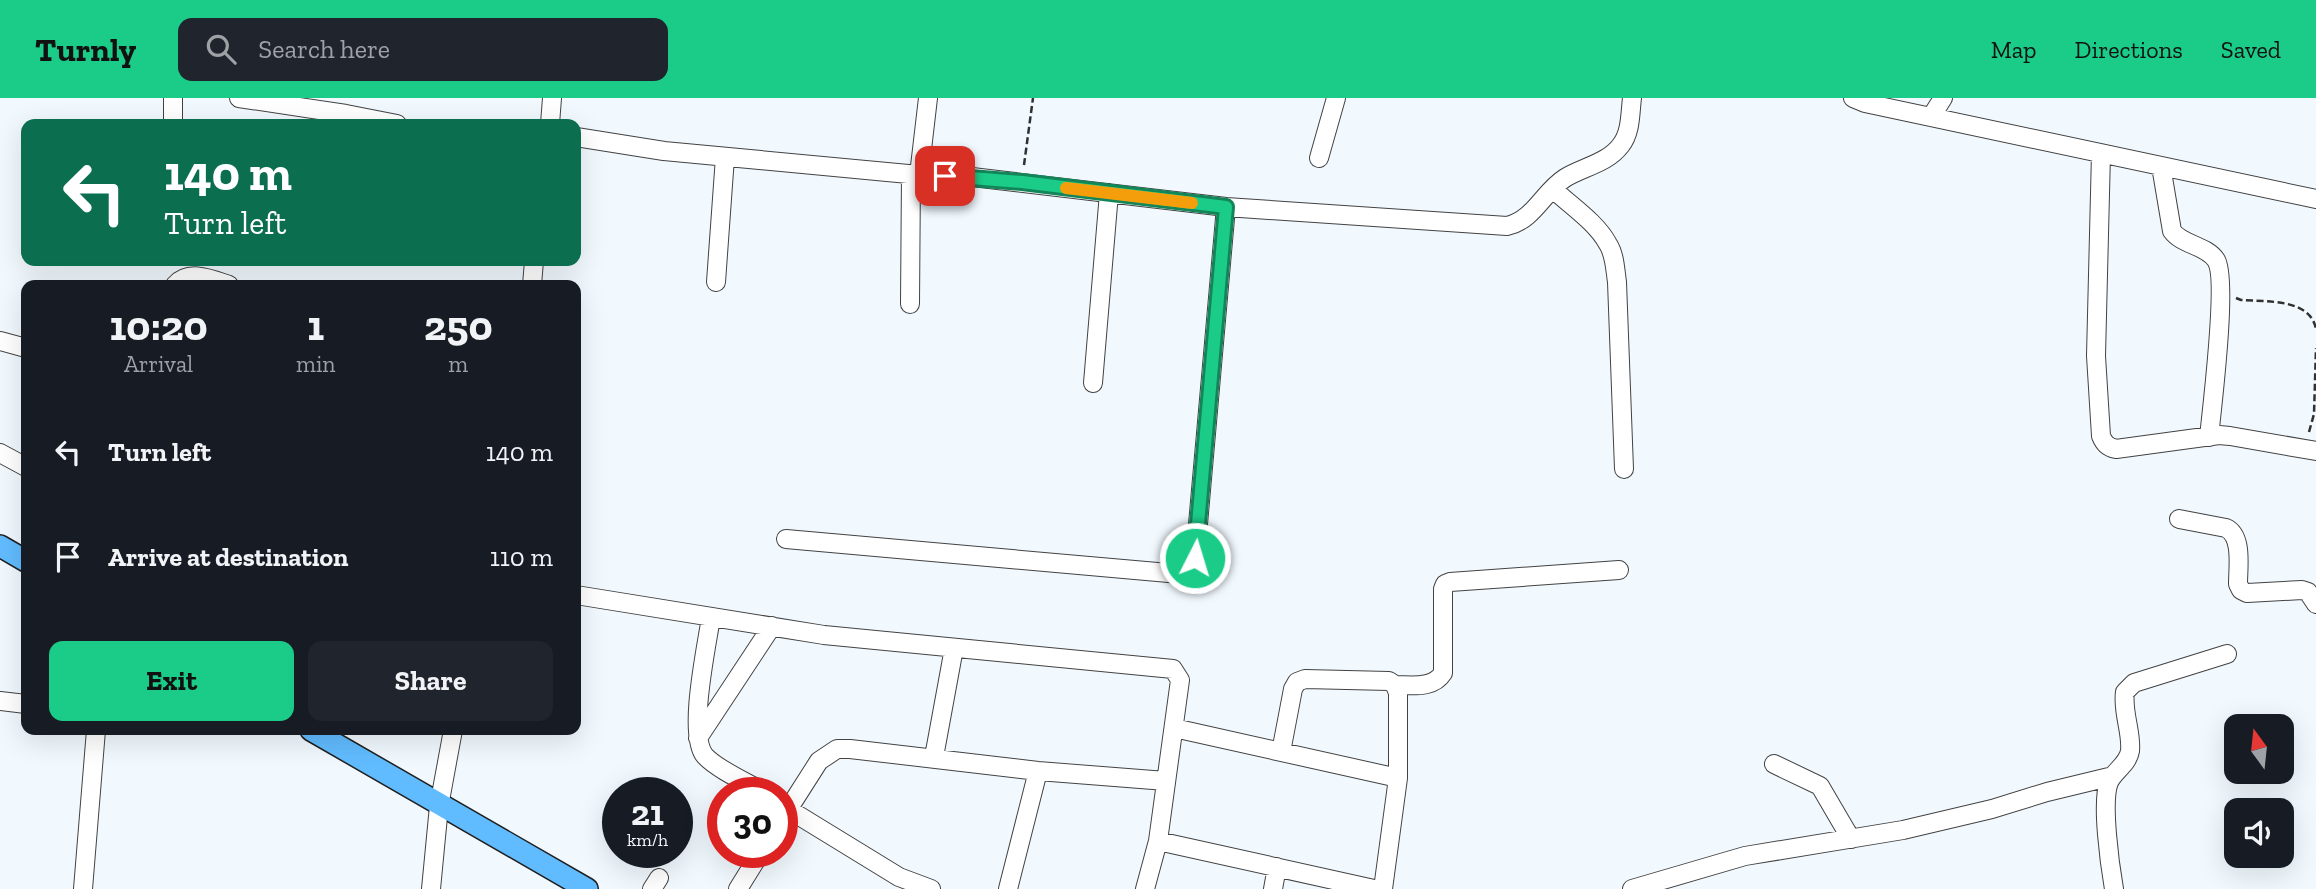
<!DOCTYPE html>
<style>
:root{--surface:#171b24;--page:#20242c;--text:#f1f3f6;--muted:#9ea1a6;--accent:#1bcc89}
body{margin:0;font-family:"Zilla Slab",serif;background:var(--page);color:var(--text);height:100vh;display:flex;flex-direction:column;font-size:26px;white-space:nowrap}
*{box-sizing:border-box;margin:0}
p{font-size:23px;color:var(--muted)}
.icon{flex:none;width:38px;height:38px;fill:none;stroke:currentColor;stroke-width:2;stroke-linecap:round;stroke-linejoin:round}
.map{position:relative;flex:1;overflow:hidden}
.drawer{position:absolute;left:21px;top:182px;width:560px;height:455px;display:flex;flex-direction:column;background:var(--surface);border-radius:14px;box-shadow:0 7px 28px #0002}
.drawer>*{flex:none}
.banner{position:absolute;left:21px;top:21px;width:560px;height:147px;border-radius:14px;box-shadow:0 7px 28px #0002;background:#0b6e4f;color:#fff;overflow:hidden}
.needle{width:46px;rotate:345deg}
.fabs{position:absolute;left:2224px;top:616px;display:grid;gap:14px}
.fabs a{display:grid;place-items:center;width:70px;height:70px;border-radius:14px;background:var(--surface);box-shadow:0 7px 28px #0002;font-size:35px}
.speed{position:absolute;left:602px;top:679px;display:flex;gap:14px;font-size:35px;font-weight:700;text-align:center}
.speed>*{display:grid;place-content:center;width:91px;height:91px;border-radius:50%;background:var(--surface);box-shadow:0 7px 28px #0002;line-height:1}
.speed small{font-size:18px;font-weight:400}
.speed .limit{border:10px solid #d22;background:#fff;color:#111}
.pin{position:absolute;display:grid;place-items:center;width:60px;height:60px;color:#fff;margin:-30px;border-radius:14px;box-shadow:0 4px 10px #0006}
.me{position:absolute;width:77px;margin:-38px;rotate:5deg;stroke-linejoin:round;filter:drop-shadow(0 0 5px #0008)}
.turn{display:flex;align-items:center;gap:24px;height:147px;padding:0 28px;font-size:32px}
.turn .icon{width:91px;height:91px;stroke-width:2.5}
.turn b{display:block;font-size:49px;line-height:60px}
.eta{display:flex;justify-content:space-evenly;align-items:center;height:119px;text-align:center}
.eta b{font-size:42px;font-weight:700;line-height:49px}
.action{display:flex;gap:14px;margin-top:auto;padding:14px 28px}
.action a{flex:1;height:80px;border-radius:14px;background:var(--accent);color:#111;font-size:28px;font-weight:700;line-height:80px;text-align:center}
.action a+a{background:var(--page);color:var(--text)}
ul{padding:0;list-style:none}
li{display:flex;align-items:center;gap:21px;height:105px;padding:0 28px}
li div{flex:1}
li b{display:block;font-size:26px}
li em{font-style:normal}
header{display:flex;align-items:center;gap:42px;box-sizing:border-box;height:98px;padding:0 35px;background:var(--accent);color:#111}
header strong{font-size:33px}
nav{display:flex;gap:38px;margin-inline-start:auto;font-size:24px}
.search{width:490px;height:63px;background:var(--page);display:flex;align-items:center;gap:18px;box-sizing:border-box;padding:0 24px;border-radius:14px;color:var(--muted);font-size:26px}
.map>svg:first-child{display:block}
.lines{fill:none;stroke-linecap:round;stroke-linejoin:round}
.minor-casing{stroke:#424242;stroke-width:20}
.major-casing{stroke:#202020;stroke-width:24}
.path{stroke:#313131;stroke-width:2.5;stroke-dasharray:7 3.5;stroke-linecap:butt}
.minor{stroke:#fff;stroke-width:18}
.major{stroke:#61bcff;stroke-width:21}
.route-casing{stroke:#128559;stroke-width:18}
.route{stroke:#1bcc89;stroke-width:12}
.slow{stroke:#f59e0b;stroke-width:12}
</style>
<header>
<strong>Turnly</strong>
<div class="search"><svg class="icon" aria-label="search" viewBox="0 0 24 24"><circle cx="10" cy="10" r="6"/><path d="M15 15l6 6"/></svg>Search here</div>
<nav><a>Map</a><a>Directions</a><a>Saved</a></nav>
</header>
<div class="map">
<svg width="2316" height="791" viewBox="0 0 2316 791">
<rect width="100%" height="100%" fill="#f1f9ff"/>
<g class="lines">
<defs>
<path id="minor" d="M239,0L346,16L397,26
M1853,0L1865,5L2316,101
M1931,19L1943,0
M173,26V0
M550,26L552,0
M576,39L664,53L919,77L972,79L1226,109L1507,128C1534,122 1543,94 1565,80C1583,69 1608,65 1621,47C1631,34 1630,16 1632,0
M2101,55L2096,258L2101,338C2104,345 2107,349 2116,351L2219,337L2230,338L2316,353
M1319,60L1336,0
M2161,68L2172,133C2182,147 2206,147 2216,162C2228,180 2212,310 2209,339
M919,77L928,0
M1553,91C1571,108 1596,124 1608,146C1615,157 1615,171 1617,184L1624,371
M716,184L725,59
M175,187C189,171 211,181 229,187
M532,187L534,163
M910,206L911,76
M0,243L26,250
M1093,285L1109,95
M0,355L26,369
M2179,421L2226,430C2243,438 2238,469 2238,486L2241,492L2247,495L2302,492L2308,494L2316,506
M786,441L1180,476L1190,470L1195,460L1226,109
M576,497L824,537L1173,571L1180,582L1158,743L1145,791
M711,519C707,547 687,637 705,658C718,672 748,685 766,695
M1395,587C1412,587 1433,591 1443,575V491L1445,486L1450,484L1619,472
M0,603L26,606
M1174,630L1398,680
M698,640L772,528
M1281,654L1293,591L1297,584L1305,581L1389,583L1395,587L1398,595V680L1383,791
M934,659L954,550
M1774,666L1820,688L1851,741
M788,711L899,779L931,791
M782,721L819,663L837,651H850L1038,673L1166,683
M1158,743L1374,791
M83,791L96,632
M431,791L439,708L453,632
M652,791L659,780
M738,791L761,754
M1008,791L1038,673
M1273,791L1277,769
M1632,791L1745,758L1903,732L1992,711L2047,694L2113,678
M2114,791C2110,768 2101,704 2109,684C2114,673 2128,666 2130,653C2132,634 2122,614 2125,594L2134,585L2227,556"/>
<path id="major" d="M0,448L26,463
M311,632L587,791"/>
</defs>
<use href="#minor" class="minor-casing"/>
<use href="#major" class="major-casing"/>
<path class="path" d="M1024,67L1033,0
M2236,200L2241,202C2266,204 2310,200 2316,231
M2309,334L2314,316L2316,250"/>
<use href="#minor" class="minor"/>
<use href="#major" class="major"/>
</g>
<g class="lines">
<defs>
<path id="route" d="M945,78L1022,84L1226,109L1195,460"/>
</defs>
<use href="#route" class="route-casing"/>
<use href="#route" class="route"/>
<path class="slow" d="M1066,90L1192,105"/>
</g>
</svg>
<div class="fabs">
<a><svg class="needle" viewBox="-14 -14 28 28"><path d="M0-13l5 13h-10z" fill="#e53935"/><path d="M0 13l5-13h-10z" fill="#9ea1a6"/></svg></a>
<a><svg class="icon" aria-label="sound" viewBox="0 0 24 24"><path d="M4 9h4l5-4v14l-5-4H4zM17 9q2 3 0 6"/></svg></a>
</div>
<div class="speed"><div>21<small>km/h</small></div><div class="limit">30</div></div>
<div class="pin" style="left:945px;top:78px;background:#d93025"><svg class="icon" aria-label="arrive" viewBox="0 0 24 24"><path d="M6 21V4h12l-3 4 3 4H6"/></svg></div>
<svg class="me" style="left:1195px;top:460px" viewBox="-20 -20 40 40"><circle r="17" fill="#1bcc89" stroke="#fff" stroke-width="3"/><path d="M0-11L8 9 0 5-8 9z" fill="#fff"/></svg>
<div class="banner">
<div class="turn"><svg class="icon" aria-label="left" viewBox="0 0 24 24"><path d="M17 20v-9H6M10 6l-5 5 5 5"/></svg><div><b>140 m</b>Turn left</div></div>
</div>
<section class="drawer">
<div class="eta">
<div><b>10:20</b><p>Arrival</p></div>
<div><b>1</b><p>min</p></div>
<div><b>250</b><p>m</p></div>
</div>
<ul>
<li><svg class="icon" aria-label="left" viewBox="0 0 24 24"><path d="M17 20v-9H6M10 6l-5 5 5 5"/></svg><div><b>Turn left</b></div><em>140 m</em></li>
<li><svg class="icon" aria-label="arrive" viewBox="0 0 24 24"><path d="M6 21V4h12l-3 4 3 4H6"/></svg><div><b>Arrive at destination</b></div><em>110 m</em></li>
</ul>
<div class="action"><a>Exit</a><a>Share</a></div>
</section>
</div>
